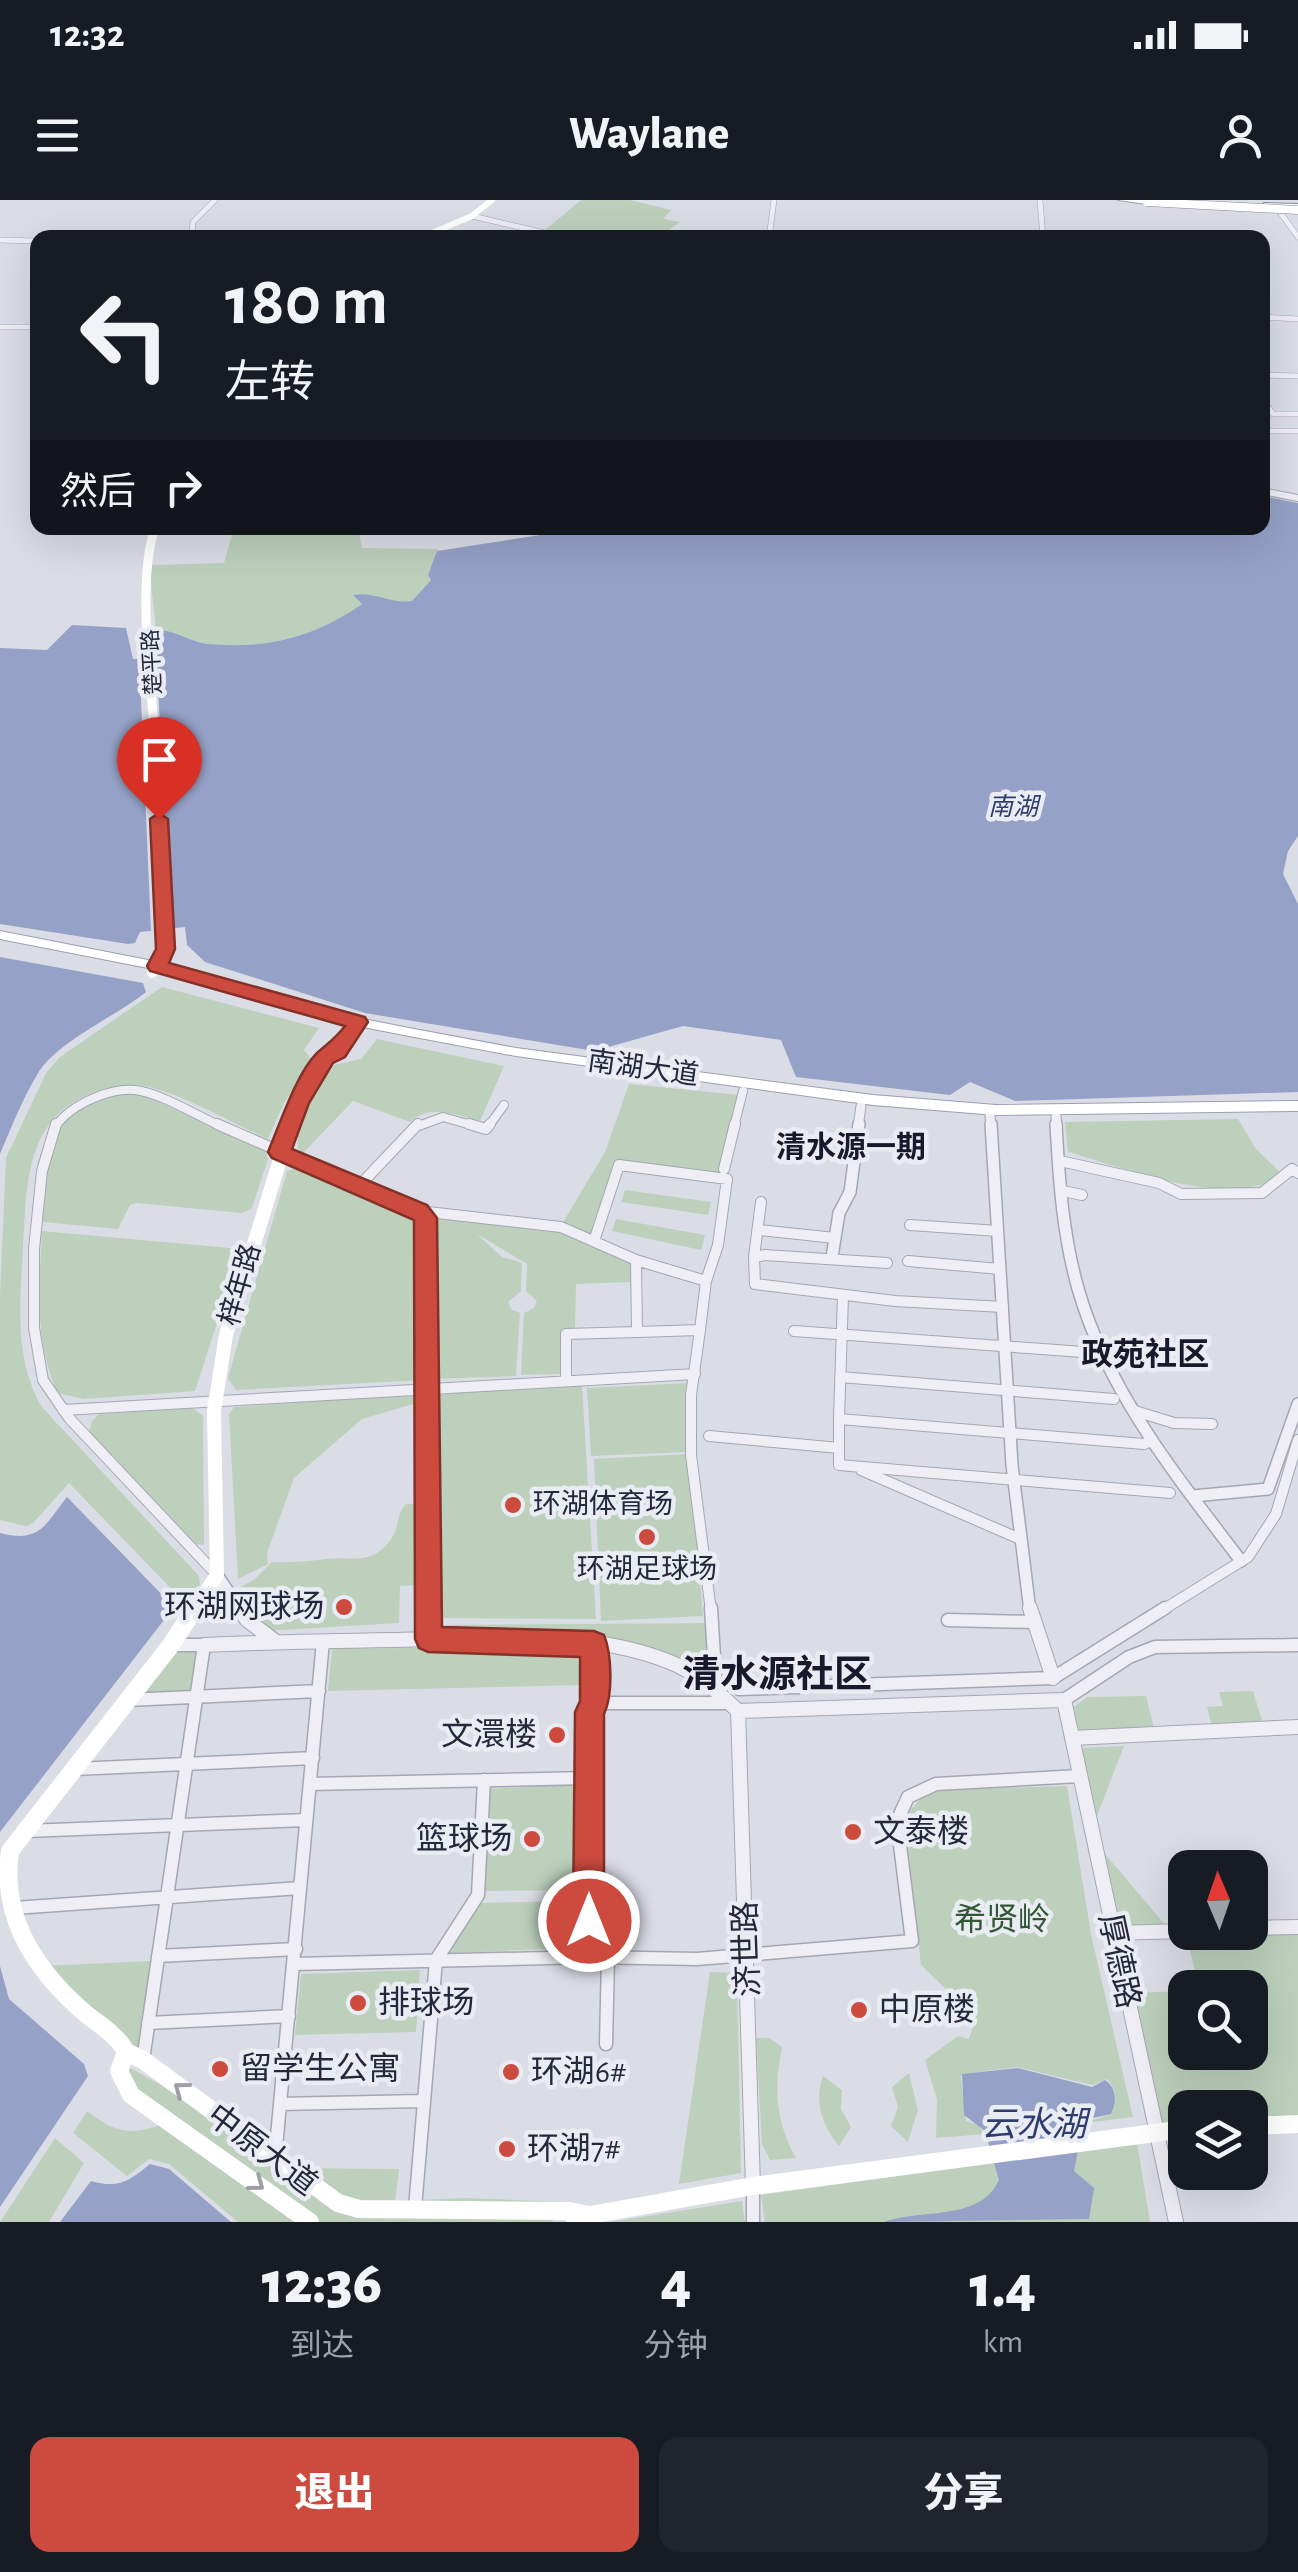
<!DOCTYPE html>
<html lang="zh">
<meta charset="utf-8">
<style>
:root{--surface:#171b24;--page:#20242c;--text:#f1f3f6;--muted:#9ea1a6;--accent:#cd4b3e}
body{margin:0;font-family:"Alegreya Sans","Noto Sans SC",sans-serif;background:var(--page);color:var(--text);height:100vh;display:flex;flex-direction:column;font-size:38px;white-space:nowrap}
*{box-sizing:border-box;margin:0}
p{font-size:32px;color:var(--muted)}
.icon{flex:none;width:55px;height:55px;fill:none;stroke:currentColor;stroke-width:2;stroke-linecap:round;stroke-linejoin:round}
.map{position:relative;height:2022px;overflow:hidden}
.drawer{display:flex;flex-direction:column;background:var(--surface);flex:1}
.drawer>*{flex:none}
.banner{position:absolute;left:30px;top:30px;width:1240px;height:305px;border-radius:20px;box-shadow:0 10px 40px #0002;background:#171b24;color:var(--text);overflow:hidden}
.needle{width:65px;rotate:358deg}
.tools{position:absolute;left:1168px;top:1650px;display:grid;gap:20px}
.tools a{display:grid;place-items:center;width:100px;height:100px;border-radius:20px;background:var(--surface);box-shadow:0 10px 40px #0002;font-size:50px}
.pin{position:absolute;display:grid;place-items:center;width:85px;height:85px;color:#fff;margin:-102px -42px;border-radius:50% 50% 50% 0;rotate:-45deg;box-shadow:0 0 10px #0007}
.pin .icon{rotate:45deg}
.me{position:absolute;width:110px;margin:-55px;rotate:0deg;stroke-linejoin:round;filter:drop-shadow(0 0 8px #0008)}
.turn{display:flex;align-items:center;gap:35px;height:210px;padding:0 30px;font-size:45px}
.turn .icon{width:130px;height:130px;stroke-width:2.5}
.turn b{display:block;font-size:70px;line-height:85px}
.then{display:flex;align-items:center;height:95px;padding:0 30px;background:#0003;gap:20px;font-size:38px}
.eta{display:flex;justify-content:space-evenly;align-items:center;height:170px;text-align:center}
.eta b{font-size:60px;font-weight:800;line-height:70px}
.button{display:flex;gap:20px;margin-top:auto;padding:20px 30px}
.button a{flex:1;height:115px;border-radius:20px;background:var(--accent);color:#fff;font-size:40px;font-weight:800;line-height:115px;text-align:center}
.button a+a{background:var(--page);color:var(--text)}
.status{display:flex;justify-content:space-between;align-items:center;height:70px;padding:0 50px;background:var(--surface);direction:ltr}
.status svg{height:28px;fill:currentColor}
header{display:flex;justify-content:space-between;align-items:center;height:130px;padding:0 30px;background:var(--surface);font-size:45px;font-weight:800}
.map>svg:first-child{display:block}
.green{fill:#bcd0bc}
.water{fill:#95a1c6}
.pier{fill:#dbdde6}
.lines{fill:none;stroke-linecap:round;stroke-linejoin:round}
.minor-far4-casing{stroke:#a4a7b3;stroke-width:6}
.minor-far3-casing{stroke:#a4a7b3;stroke-width:8}
.minor-far2-casing{stroke:#a4a7b3;stroke-width:10}
.minor-far1-casing{stroke:#a4a7b3;stroke-width:12}
.minor-casing{stroke:#a4a7b3;stroke-width:15}
.tertiary-far3-casing{stroke:#a4a7b3;stroke-width:6}
.tertiary-far2-casing{stroke:#a4a7b3;stroke-width:11}
.tertiary-far1-casing{stroke:#a4a7b3;stroke-width:14}
.tertiary-casing{stroke:#a4a7b3;stroke-width:16}
.primary-casing{stroke:#9b9eb1;stroke-width:2}
.trunk-casing{stroke:#83879c;stroke-width:2}
.minor-far4{stroke:#eeeef4;stroke-width:5}
.minor-far3{stroke:#eeeef4;stroke-width:6}
.minor-far2{stroke:#eeeef4;stroke-width:8}
.minor-far1{stroke:#eeeef4;stroke-width:10}
.minor{stroke:#eeeef4;stroke-width:12}
.tertiary-far3{stroke:#eeeef4;stroke-width:5}
.tertiary-far2{stroke:#eeeef4;stroke-width:9}
.tertiary-far1{stroke:#eeeef4;stroke-width:11}
.tertiary{stroke:#eeeef4;stroke-width:14}
.secondary-far4{stroke:#fff;stroke-width:6}
.secondary-far3{stroke:#fff;stroke-width:9}
.secondary-far2{stroke:#fff;stroke-width:10}
.secondary-far1{stroke:#fff;stroke-width:14}
.secondary{stroke:#fff;stroke-width:18}
.primary{fill:#fff;fill-rule:evenodd}
.trunk{fill:#fff;fill-rule:evenodd}
.trunk-bridge-casing{stroke:#83879c;stroke-width:9;stroke-linecap:butt}
.trunk-bridge{stroke:#fff;stroke-width:8}
.oneway{stroke:#9d9ea7}
.route{fill:#cd4b3e;stroke:#853128;stroke-width:2.5}
.poi-dot{fill:#cd4b3e;stroke:#eaecf4;stroke-width:4}
.labels{text-anchor:middle;dominant-baseline:central;stroke-width:9;stroke-linejoin:round;paint-order:stroke}
.far-street-label{font-size:22px;fill:#25283b;stroke:#eaecf4}
.far-water-label{font-size:25px;font-style:italic;fill:#303d6f;stroke:#eaecf4}
.street-label{font-size:28px;fill:#25283b;stroke:#eaecf4}
.poi-label{font-size:28px;fill:#25283b;stroke:#eaecf4;text-anchor:start}
.neighbourhood-label{font-size:30px;font-weight:bold;fill:#181a2c;stroke:#eaecf4}
.quarter-label{font-size:32px;font-weight:bold;fill:#181a2c;stroke:#eaecf4}
.near-poi-label{font-size:32px;fill:#25283b;stroke:#eaecf4;text-anchor:start}
.near-park-label{font-size:32px;fill:#335735;stroke:#eaecf4}
.near-street-label{font-size:32px;fill:#25283b;stroke:#eaecf4}
.near-water-label{font-size:35px;font-style:italic;fill:#303d6f;stroke:#eaecf4}
.near-quarter-label{font-size:38px;font-weight:bold;fill:#181a2c;stroke:#eaecf4}
</style>
<div class="status"><b>12:32</b><svg viewBox="0 0 49 12"><path d="M0 12V9h3v3zM5 12V6h3v6zM10 12V3h3v9zM15 12V0h3v12zM26 1h20v11H26zM47 4h2v5h-2z"/></svg></div>
<header><svg class="icon" aria-label="menu" viewBox="0 0 24 24"><path d="M4 6h16M4 12h16M4 18h16"/></svg>Waylane<svg class="icon" aria-label="person" viewBox="0 0 24 24"><circle cx="12" cy="8" r="4"/><path d="M4 21q1-7 8-7t8 7"/></svg></header>
<div class="map">
<svg width="1298" height="2022" viewBox="0 0 1298 2022">
<rect width="100%" height="100%" fill="#dbdde6"/>
<path class="green" d="M581,0H630L671,10L663,19L680,22L659,37H577L545,30Z
M234,328H358L362,348L438,349L428,375L431,380L412,401C391,404 373,392 354,395L362,404C313,438 267,449 208,444C189,442 175,429 156,430L149,365L224,363Z
M162,787L319,828L304,850L312,860L284,903L268,939C230,922 190,898 150,887C134,883 112,886 97,891C24,916 27,984 23,1050C20,1105 14,1156 41,1206L199,1376L200,1386L185,1403L69,1283L33,1323L26,1326L0,1320V1096L6,958L46,873L60,857Z
M377,839L504,866L480,921C456,915 431,903 410,922L353,901L303,953L298,949C295,919 317,889 334,865L361,859Z
M629,884L741,895L725,975L615,962L590,1036L562,1024L605,952Z
M132,893L146,896L266,951L268,959L252,1008L242,1013L136,1003L130,1005L118,1029L43,1022C48,952 46,900 132,893Z
M1238,919L1256,949L1283,975C1228,1011 1127,968 1068,952L1065,922Z
M301,966L422,1020L423,1180L236,1190L228,1178L287,971Z
M625,990L711,1002L708,1015L621,1002Z
M430,1016L560,1030L631,1060V1082L576,1084L575,1128L562,1129L560,1174L521,1175L524,1113L534,1108L537,1101L526,1091L527,1064L477,1034L502,1057L522,1063L521,1091L508,1102L512,1110L520,1113L516,1176L433,1179Z
M616,1019L705,1035L701,1050L612,1031Z
M42,1031L241,1049L195,1191L84,1199L57,1193C34,1136 39,1091 42,1031Z
M688,1183L687,1252L591,1256L587,1188Z
M582,1185L596,1419L438,1418V1193Z
M414,1194L419,1198L417,1203L362,1219L294,1278L267,1353L268,1364L238,1379L229,1214L234,1207Z
M193,1208L203,1216L204,1345L196,1344L89,1232L92,1221L99,1214Z
M689,1254L703,1416L601,1421L594,1259Z
M406,1304H416L415,1385L400,1386L399,1423L262,1431L236,1403L235,1390L255,1379L272,1362C292,1363 308,1361 327,1359C354,1356 372,1366 391,1339C400,1327 396,1314 406,1304Z
M716,1423L723,1484L689,1464L532,1433L440,1430V1425Z
M562,1446L578,1453L580,1485L328,1491L332,1449Z
M202,1447L194,1495L136,1498L176,1448Z
M1253,1491L1263,1524L1212,1526L1207,1507L1223,1506L1219,1492Z
M1146,1496L1154,1528L1078,1532L1074,1507L1087,1497Z
M1124,1546L1095,1621L1080,1548Z
M577,1584L575,1690L486,1691L489,1589Z
M1067,1586L1091,1734L1133,1917L1085,1923L1111,1914C1118,1901 1117,1890 1107,1879L1092,1885L1017,1867L962,1874L961,1879L966,1921L978,1925L985,1934L936,1938L937,1899L925,1860L958,1836L969,1839L973,1827L947,1790L921,1765L905,1617L922,1597L944,1590Z
M1100,1648L1167,1727L1117,1729Z
M569,1701L570,1748L449,1753L479,1703Z
M1298,1733V1922L1250,1924V1908H1185V1926L1157,1927L1128,1793L1185,1791V1852H1250V1788L1199,1787L1187,1738Z
M150,1761L138,1852L41,1766Z
M420,1770L416,1832L295,1835L301,1774Z
M710,1772L737,1773L741,1973L679,1984Z
M756,1838H769L782,1847C774,1888 775,1920 796,1958L770,1960L762,1944Z
M127,1866L184,1898L277,1968L399,1969L395,2001L466,1998L563,2002L552,2022H318L128,1882Z
M909,1873L918,1910L908,1942L891,1926L898,1907L892,1887Z
M823,1876L842,1890L841,1909L851,1927L839,1946C822,1926 814,1902 823,1876Z
M87,1911C118,1935 131,1935 167,1923L303,2022H238L169,1964L149,1959L127,1976L73,1933Z
M55,1938L84,1963L49,2022H0Z
M1137,1943L1150,2022H765L761,1995Z
M742,2001L745,2022H610Z"/>
<path class="water" d="M1263,296L1298,303V636L1288,651L1283,674L1298,704V892L1015,901L970,882L950,895L796,877L781,840L683,826L594,851L365,813L205,762L187,745L185,727L140,732L135,743L128,744L0,724V448L47,450L72,425L126,428L133,459L156,458V430C175,429 189,442 208,444C267,449 313,438 362,404L353,395C373,391 391,404 412,401L431,380L428,375L437,351L585,328H1262Z
M0,757L143,783L146,792C116,816 61,840 40,870C25,893 11,928 0,954Z
M67,1297L174,1407L0,1632V1333C40,1343 44,1326 67,1297Z
M0,1766L9,1799L84,1864L88,1876L0,2007Z
M1018,1868L1092,1887L1105,1880C1117,1888 1117,1902 1111,1914L1084,1920L1074,1971L1094,1988L1089,2019L884,2022C923,2008 980,2022 999,1980L985,1931L964,1915L962,1874Z
M150,1964L169,1969L231,2022H60L91,1981C119,1989 129,1981 150,1964Z"/>
<path class="pier" d="M155,425L170,728L151,731L139,454H151V429Z"/>
<g class="lines">
<defs>
<path id="minor-far4" d="M1277,8L1298,37
M184,38L192,32L193,22L215,0
M769,38L774,0
M0,40L38,41
M1262,175L1298,176
M1262,198L1273,214H1298
M1262,231H1298"/>
<path id="minor-far3" d="M1262,291L1298,298"/>
<path id="minor-far2" d="M55,927C71,904 113,885 141,891C168,897 197,916 223,927
M416,927L443,917L478,927
M488,927L504,905
M734,927L743,891"/>
<path id="minor-far1" d="M56,924L42,971L34,1049V1128L43,1180L69,1218L216,1374
M217,924L359,986
M418,924L359,986L419,1011L425,1018L428,1411
M469,924L486,929L490,924
M1060,961L1159,983L1181,994L1262,993L1292,969L1298,973
M724,969L735,924
M1063,991L1082,995
M419,1011L561,1027L636,1060L637,1132L700,1130L691,1195V1255L711,1411
M910,1025L998,1031
M759,1030L835,1038
M594,1041L619,965L727,979L718,1045L706,1081L636,1060
M754,1057L761,1002
M908,1061L1000,1069
M887,1063L765,1055L754,1057L755,1084L895,1101L1003,1107
M700,1130L706,1081
M794,1131L1083,1152L1101,1150
M840,1177L1114,1199
M566,1180V1134L637,1132
M63,1210L695,1174
M1135,1211L1174,1223L1212,1224
M839,1219L843,1096
M709,1236L839,1248V1219L1144,1244L1152,1241
M839,1248V1265L1170,1293
M861,1270L1020,1339
M1161,1411L1248,1357L1276,1314L1298,1240"/>
<path id="minor" d="M428,1408V1439
M711,1408L716,1489
M948,1420L1032,1422
M739,1489L1053,1478L1165,1408
M128,1500L319,1491
M1064,1500L1129,1457L1155,1447L1298,1445
M595,1503H729
M75,1569L313,1558
M310,1584L589,1578
M27,1631L306,1620
M14,1708L300,1688
M158,1756L296,1749
M589,1757V1512L595,1503L594,1444
M294,1764L589,1757L697,1759L912,1741L897,1621L908,1597L936,1584L1080,1576
M148,1823L289,1816
M606,1844L608,1759
M143,1860L204,1445H174
M280,1904L421,1901
M275,1958L323,1441
M753,1986V2022
M415,2008L436,1760L478,1695L484,1580"/>
<path id="tertiary-far3" d="M1040,0L1043,38
M472,16L566,38
M1262,117L1298,119
M0,127H38"/>
<path id="tertiary-far2" d="M990,916L991,927
M1056,916L1057,927
M858,927L861,906"/>
<path id="tertiary-far1" d="M991,924L1012,1265L1030,1411
M1056,924C1059,980 1063,1038 1079,1092C1109,1194 1178,1278 1241,1361
M832,1057L839,1013L850,992L859,924
M1193,1296L1268,1289L1298,1204
M217,1375L241,1411"/>
<path id="tertiary" d="M239,1408L247,1420L275,1441
M1030,1408L1053,1478
M204,1445C268,1442 332,1441 396,1440C485,1438 585,1428 670,1462C697,1473 717,1491 738,1511
M738,1511L1064,1500L1176,2022
M738,1511L753,1986
M1072,1538L1298,1527
M1250,1728L1298,1727
M1113,1733L1185,1731"/>
<path id="primary" d="M1118,0H1141L1164,4L1161,6Z
M0,731L148,760L358,818L409,828L516,848L873,895L996,905L1298,901V911L996,915L873,905L516,856L409,836L358,826L148,768L0,739Z"/>
<path id="trunk" d="M1130,0H1153L1166,3L1163,5Z
M1264,3L1298,4V8L1262,6Z"/>
</defs>
<use href="#minor-far4" class="minor-far4-casing"/>
<use href="#minor-far3" class="minor-far3-casing"/>
<use href="#minor-far2" class="minor-far2-casing"/>
<use href="#minor-far1" class="minor-far1-casing"/>
<use href="#minor" class="minor-casing"/>
<use href="#tertiary-far3" class="tertiary-far3-casing"/>
<use href="#tertiary-far2" class="tertiary-far2-casing"/>
<use href="#tertiary-far1" class="tertiary-far1-casing"/>
<use href="#tertiary" class="tertiary-casing"/>
<use href="#primary" class="primary-casing"/>
<use href="#trunk" class="trunk-casing"/>
<use href="#minor-far4" class="minor-far4"/>
<use href="#minor-far3" class="minor-far3"/>
<use href="#minor-far2" class="minor-far2"/>
<use href="#minor-far1" class="minor-far1"/>
<use href="#minor" class="minor"/>
<use href="#tertiary-far3" class="tertiary-far3"/>
<use href="#tertiary-far2" class="tertiary-far2"/>
<use href="#tertiary-far1" class="tertiary-far1"/>
<use href="#tertiary" class="tertiary"/>
<path class="secondary-far4" d="M420,38L472,16L492,0"/>
<path class="secondary-far3" d="M155,328C136,383 152,483 155,544"/>
<path class="secondary-far2" d="M152,773L165,749L155,541
M290,927L325,858L337,852L358,822"/>
<path class="secondary-far1" d="M193,1411L217,1375L214,1211L226,1135L291,924"/>
<path class="secondary" d="M195,1408L171,1445L10,1651C0,1720 38,1773 86,1814C100,1825 119,1837 126,1852L143,1860L338,2003L359,2009L569,2011L590,2015
M126,1852L119,1871L131,1895L310,2022
M1250,1926L1298,1924
M575,2022L590,2015L753,1986L1185,1929"/>
<use href="#primary" class="primary"/>
<use href="#trunk" class="trunk"/>
<defs>
<path id="trunk-bridge" d="M1147,2L1298,10"/>
</defs>
<use href="#trunk-bridge" class="trunk-bridge-casing"/>
<use href="#trunk-bridge" class="trunk-bridge"/>
</g>
<defs><path id="oneway-chevron" d="M-2-3.5L2.5 0L-2 3.5" fill="none" stroke-width="1.6" stroke-linecap="round" stroke-linejoin="round" transform="scale(2.5)"/></defs>
<g class="oneway">
<use href="#oneway-chevron" transform="translate(181 1889) rotate(-143)"/>
<use href="#oneway-chevron" transform="translate(257 1984) rotate(37)"/>
</g>
<path class="route" d="M159,613L168,619L175,749L169,763L365,817L368,822L345,857L333,863L309,903L292,949L427,1005L437,1018L442,1427L594,1431L604,1435C612,1455 613,1495 604,1514V1721L600,1732L589,1737L578,1732L573,1721L575,1512L580,1501V1457L428,1452L419,1448L415,1439L414,1020L272,958L268,952C280,924 296,874 317,853C328,843 335,839 345,826L150,771L147,766L156,749L150,619Z"/>
<g class="poi-dot">
<circle cx="513" cy="1305" r="10"/>
<circle cx="647" cy="1337" r="10"/>
<circle cx="344" cy="1407" r="10"/>
<circle cx="557" cy="1535" r="10"/>
<circle cx="853" cy="1632" r="10"/>
<circle cx="532" cy="1639" r="10"/>
<circle cx="358" cy="1803" r="10"/>
<circle cx="859" cy="1810" r="10"/>
<circle cx="220" cy="1869" r="10"/>
<circle cx="511" cy="1872" r="10"/>
<circle cx="507" cy="1949" r="10"/>
</g>
<g class="labels">
<g class="far-street-label">
<text transform="translate(152 462) rotate(-93)">楚平路</text>
</g>
<g class="far-water-label">
<text x="1013" y="607">南湖</text>
</g>
<g class="street-label">
<text transform="translate(643 869) rotate(8)">南湖大道</text>
<text transform="translate(241 1085) rotate(-74)">梓年路</text>
</g>
<g class="poi-label">
<text x="533" y="1305">环湖体育场</text>
<text x="647" y="1370" text-anchor="middle">环湖足球场</text>
</g>
<g class="neighbourhood-label">
<text x="851" y="948">清水源一期</text>
</g>
<g class="quarter-label">
<text x="1145" y="1155">政苑社区</text>
</g>
<g class="near-poi-label">
<text x="324" y="1407" text-anchor="end">环湖网球场</text>
<text x="537" y="1535" text-anchor="end">文澴楼</text>
<text x="873" y="1632">文泰楼</text>
<text x="512" y="1639" text-anchor="end">篮球场</text>
<text x="378" y="1803">排球场</text>
<text x="879" y="1810">中原楼</text>
<text x="240" y="1869">留学生公寓</text>
<text x="531" y="1872">环湖6#</text>
<text x="527" y="1949">环湖7#</text>
</g>
<g class="near-park-label">
<text x="1002" y="1720">希贤岭</text>
</g>
<g class="near-street-label">
<text transform="translate(747 1749) rotate(-92)">济世路</text>
<text transform="translate(1119 1761) rotate(78)">厚德路</text>
<text transform="translate(262 1950) rotate(37)">中原大道</text>
</g>
<g class="near-water-label">
<text x="1034" y="1925">云水湖</text>
</g>
<g class="near-quarter-label">
<text x="777" y="1476">清水源社区</text>
</g>
</g>
</svg>
<div class="tools">
<a><svg class="needle" viewBox="-14 -14 28 28"><path d="M0-13l5 13h-10z" fill="#e53935"/><path d="M0 13l5-13h-10z" fill="#9ea1a6"/></svg></a>
<a><svg class="icon" aria-label="search" viewBox="0 0 24 24"><circle cx="10" cy="10" r="6"/><path d="M15 15l6 6"/></svg></a>
<a><svg class="icon" aria-label="layers" viewBox="0 0 24 24"><path d="M12 4l9 5-9 5-9-5zM3 14l9 5 9-5"/></svg></a>
</div>
<div class="pin" style="left:159px;top:619px;background:#d93025"><svg class="icon" aria-label="arrive" viewBox="0 0 24 24"><path d="M6 21V4h12l-3 4 3 4H6"/></svg></div>
<svg class="me" style="left:589px;top:1721px" viewBox="-20 -20 40 40"><circle r="17" fill="#cd4b3e" stroke="#fff" stroke-width="3"/><path d="M0-11L8 9 0 5-8 9z" fill="#fff"/></svg>
<div class="banner">
<div class="turn"><svg class="icon" aria-label="left" viewBox="0 0 24 24"><path d="M17 20v-9H6M10 6l-5 5 5 5"/></svg><div><b>180 m</b>左转</div></div>
<div class="then">然后<svg class="icon" aria-label="right" viewBox="0 0 24 24"><path d="M7 20v-9h11M14 6l5 5-5 5"/></svg></div>
</div>
</div>
<section class="drawer">
<div class="eta">
<div><b>12:36</b><p>到达</p></div>
<div><b>4</b><p>分钟</p></div>
<div><b>1.4</b><p>km</p></div>
</div>
<div class="button"><a>退出</a><a>分享</a></div>
</section>
